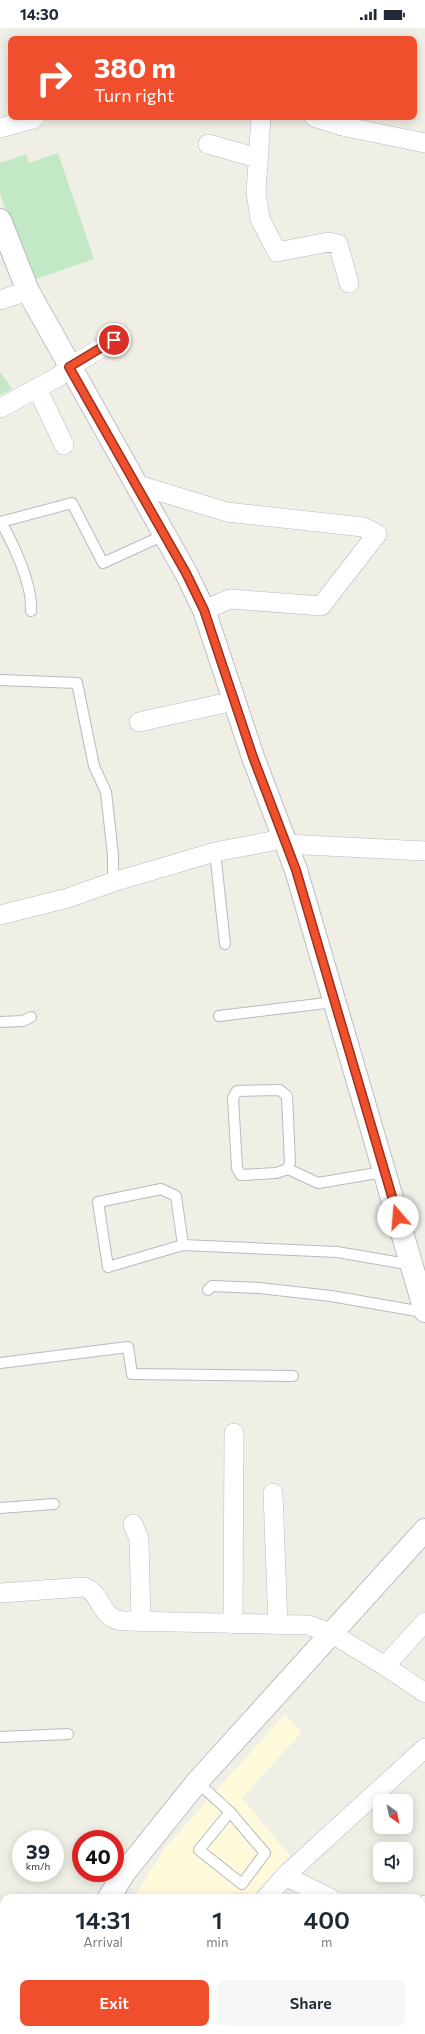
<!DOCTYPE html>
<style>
:root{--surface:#fff;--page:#f6f6f7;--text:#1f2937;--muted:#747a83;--accent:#ef4f2d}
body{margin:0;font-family:Commissioner,sans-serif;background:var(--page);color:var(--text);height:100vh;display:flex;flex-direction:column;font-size:15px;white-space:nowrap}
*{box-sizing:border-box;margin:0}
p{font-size:13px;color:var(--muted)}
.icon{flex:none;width:22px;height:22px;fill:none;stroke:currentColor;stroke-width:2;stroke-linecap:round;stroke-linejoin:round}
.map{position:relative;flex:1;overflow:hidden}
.details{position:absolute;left:0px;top:1866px;width:425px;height:140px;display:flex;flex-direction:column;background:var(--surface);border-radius:12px 12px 0 0;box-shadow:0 2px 10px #0003}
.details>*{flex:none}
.top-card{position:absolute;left:8px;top:8px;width:409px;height:84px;border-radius:8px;box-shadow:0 2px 10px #0003;background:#ef4f2d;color:#fff;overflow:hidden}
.needle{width:26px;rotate:147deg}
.tools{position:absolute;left:373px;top:1766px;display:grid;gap:8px}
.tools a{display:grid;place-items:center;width:40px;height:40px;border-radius:8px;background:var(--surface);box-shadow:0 2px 10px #0003;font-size:20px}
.speed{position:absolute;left:12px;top:1802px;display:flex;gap:8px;font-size:20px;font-weight:700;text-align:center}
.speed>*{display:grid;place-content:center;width:52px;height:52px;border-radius:50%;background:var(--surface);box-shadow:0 2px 10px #0003;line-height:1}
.speed small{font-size:10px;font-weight:400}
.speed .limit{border:6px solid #d22;background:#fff;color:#111}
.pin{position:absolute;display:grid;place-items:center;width:34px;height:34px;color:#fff;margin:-17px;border:2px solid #fff;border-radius:50%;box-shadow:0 1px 4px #0007}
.me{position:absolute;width:44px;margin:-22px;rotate:342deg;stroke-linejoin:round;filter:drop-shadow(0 0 3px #0008)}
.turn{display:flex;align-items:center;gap:14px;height:84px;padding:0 20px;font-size:18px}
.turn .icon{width:52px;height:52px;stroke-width:2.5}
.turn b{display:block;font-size:28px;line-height:34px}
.eta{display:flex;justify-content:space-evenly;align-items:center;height:68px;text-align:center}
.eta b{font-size:24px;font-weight:600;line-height:28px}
.primary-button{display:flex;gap:8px;margin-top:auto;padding:8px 20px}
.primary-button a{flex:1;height:46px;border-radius:8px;background:var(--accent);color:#fff;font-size:16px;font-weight:600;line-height:46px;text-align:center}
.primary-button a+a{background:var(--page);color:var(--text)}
.status{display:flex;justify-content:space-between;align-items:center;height:28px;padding:0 20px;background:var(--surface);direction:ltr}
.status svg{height:11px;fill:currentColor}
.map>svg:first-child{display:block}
.commercial{fill:#fffadc}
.green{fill:#c2e8c5}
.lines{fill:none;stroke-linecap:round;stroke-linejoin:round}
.lane-casing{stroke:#b8bac0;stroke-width:12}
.street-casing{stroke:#b8bac0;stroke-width:20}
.secondary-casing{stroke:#bbbdc4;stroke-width:24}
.lane{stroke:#fff;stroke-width:10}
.street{stroke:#fff;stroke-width:19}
.secondary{stroke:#fff;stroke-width:22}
.route-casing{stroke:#9b331d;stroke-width:10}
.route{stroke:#ef4f2d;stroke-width:7}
</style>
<div class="status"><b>14:30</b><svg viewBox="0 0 49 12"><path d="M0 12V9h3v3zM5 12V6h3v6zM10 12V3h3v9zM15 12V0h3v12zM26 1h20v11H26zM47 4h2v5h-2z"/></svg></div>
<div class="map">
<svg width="425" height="2006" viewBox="0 0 425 2006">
<rect width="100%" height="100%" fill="#f0efe6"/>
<path class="commercial" d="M285,1686L301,1705L242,1770L290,1828L260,1859L253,1870H133L165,1820Z"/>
<path class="green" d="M58,125L94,231L30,253L0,166V135L26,126L29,135Z
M0,344L12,361L0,367Z"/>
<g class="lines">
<defs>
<path id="lane" d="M31,583C33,558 14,517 1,494L72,475L103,535L164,507
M0,652L77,655L94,738L106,764L113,827V854
M215,824L225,916
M219,988L334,974
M0,994L23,993L31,989
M288,1141L290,1134L287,1068L280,1062L237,1063L233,1070L237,1140L241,1147L276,1145L288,1141L318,1155L383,1144
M183,1217L176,1168L161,1161L98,1174L108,1239L183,1217L337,1224L401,1235L409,1233
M208,1262L212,1258L259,1260L331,1268L417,1283L425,1282
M0,1335L128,1319L132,1346L293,1348
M0,1480L54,1476
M0,1709L68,1706
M197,1754L230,1784L265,1825L242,1856L199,1822L230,1784"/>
<path id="street" d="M261,89L256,164L260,191L277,224L329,214L338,216L349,255
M314,89L342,98L425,115
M0,100L33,91L35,89
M208,116L258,130
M0,272L28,263
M37,360L64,417
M0,380L58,349L69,339L115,312
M138,462L145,459L227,484L363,499L377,506L321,578L230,571L204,582
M139,694L234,673
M285,816L425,823
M0,887L68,870L113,854L215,824L283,811
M273,1465L278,1597
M133,1496L139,1511L141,1594
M0,1565L84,1559C100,1564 100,1585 115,1591C119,1593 124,1593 128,1593L308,1597L331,1605L385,1638
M425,1594L385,1638L425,1665
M233,1596L234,1405
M287,1846L293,1852L330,1870
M266,1870L287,1846L425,1720
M421,1883L425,1877
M0,1896L4,1967
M421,1916L425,1918
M10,2002L15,2006
M167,2006L171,2002
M377,2006L378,2002"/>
<path id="secondary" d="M0,192L28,263L186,545L204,582L253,729L296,842L425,1283
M109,1870L124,1845L197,1754L425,1502
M43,2006L44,2002"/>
</defs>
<use href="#lane" class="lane-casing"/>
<use href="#street" class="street-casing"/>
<use href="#secondary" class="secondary-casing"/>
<use href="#lane" class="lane"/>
<use href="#street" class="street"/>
<use href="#secondary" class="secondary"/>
</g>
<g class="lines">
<defs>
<path id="route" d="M114,312L69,339L186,545L204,582L253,729L296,842L398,1189"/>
</defs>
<use href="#route" class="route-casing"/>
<use href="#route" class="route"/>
</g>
</svg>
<div class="tools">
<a><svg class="needle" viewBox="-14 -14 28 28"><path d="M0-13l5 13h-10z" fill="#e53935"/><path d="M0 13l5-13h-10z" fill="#747a83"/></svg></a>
<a><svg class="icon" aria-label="sound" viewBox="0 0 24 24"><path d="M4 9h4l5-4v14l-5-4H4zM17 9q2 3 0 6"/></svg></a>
</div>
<div class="speed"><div>39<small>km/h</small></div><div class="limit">40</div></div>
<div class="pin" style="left:114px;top:312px;background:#d93025"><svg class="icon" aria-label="arrive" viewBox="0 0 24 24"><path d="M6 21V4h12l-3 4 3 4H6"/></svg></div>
<svg class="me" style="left:398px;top:1189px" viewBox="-20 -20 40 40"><circle r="19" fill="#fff"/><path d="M0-13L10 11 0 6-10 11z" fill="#ef4f2d"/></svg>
<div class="top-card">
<div class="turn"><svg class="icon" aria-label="right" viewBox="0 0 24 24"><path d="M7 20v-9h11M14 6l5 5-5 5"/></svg><div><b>380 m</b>Turn right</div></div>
</div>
<section class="details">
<div class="eta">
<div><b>14:31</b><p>Arrival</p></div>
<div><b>1</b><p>min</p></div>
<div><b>400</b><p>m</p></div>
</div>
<div class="primary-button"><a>Exit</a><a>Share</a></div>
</section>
</div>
